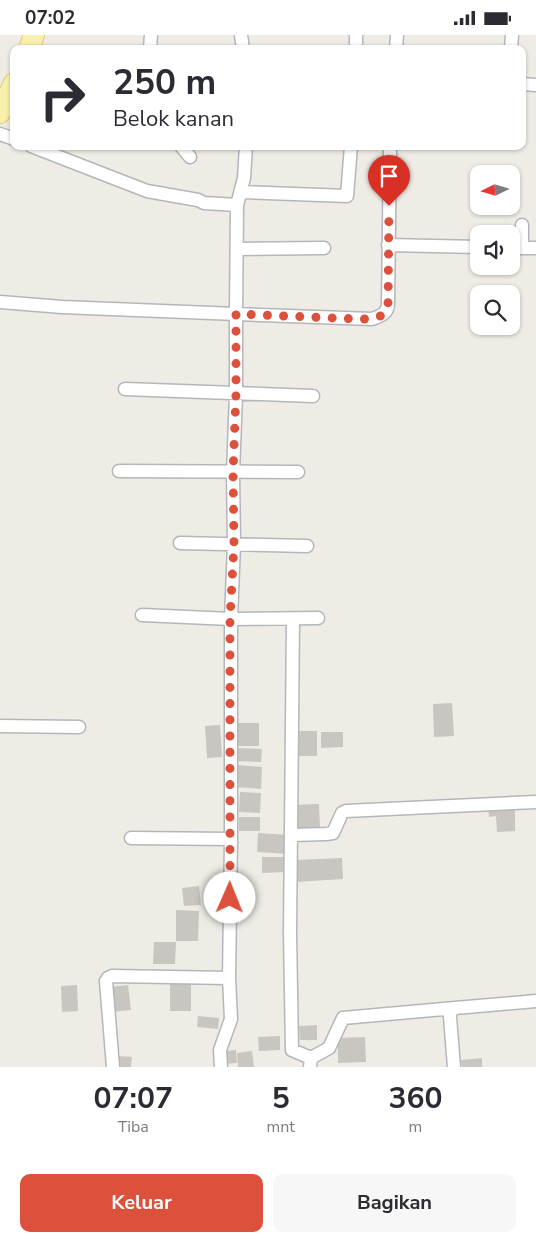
<!DOCTYPE html>
<html lang="id">
<style>
:root{--surface:#fff;--page:#f7f7f7;--text:#2b2b33;--muted:#7c7c81;--accent:#dc513c}
body{margin:0;font-family:"Nunito Sans",sans-serif;background:var(--page);color:var(--text);height:100vh;display:flex;flex-direction:column;font-size:19px;white-space:nowrap}
*{box-sizing:border-box;margin:0}
p{font-size:16px;color:var(--muted)}
.icon{flex:none;width:28px;height:28px;fill:none;stroke:currentColor;stroke-width:2;stroke-linecap:round;stroke-linejoin:round}
.map{position:relative;height:1032px;overflow:hidden}
.panel{display:flex;flex-direction:column;background:var(--surface);flex:1}
.panel>*{flex:none}
.banner{position:absolute;left:10px;top:10px;width:516px;height:105px;border-radius:10px;box-shadow:0 1px 4px #0004;background:#fff;color:var(--text);overflow:hidden}
.needle{width:32px;rotate:265deg}
.controls{position:absolute;left:470px;top:130px;display:grid;gap:10px}
.controls a{display:grid;place-items:center;width:50px;height:50px;border-radius:10px;background:var(--surface);box-shadow:0 1px 4px #0004;font-size:25px}
.pin{position:absolute;display:grid;place-items:center;width:42px;height:42px;color:#fff;margin:-51px -21px;border-radius:50% 50% 50% 0;rotate:-45deg;box-shadow:0 0 5px #0007}
.pin .icon{rotate:45deg}
.me{position:absolute;width:55px;margin:-28px;rotate:1deg;stroke-linejoin:round;filter:drop-shadow(0 0 4px #0008)}
.turn{display:flex;align-items:center;gap:18px;height:105px;padding:0 20px;font-size:22px}
.turn .icon{width:65px;height:65px;stroke-width:2.5}
.turn b{display:block;font-size:35px;line-height:42px}
.eta{display:flex;justify-content:space-evenly;align-items:center;height:85px;text-align:center}
.eta b{font-size:30px;font-weight:700;line-height:35px}
.button{display:flex;gap:10px;margin-top:auto;padding:10px 20px}
.button a{flex:1;height:58px;border-radius:10px;background:var(--accent);color:#fff;font-size:20px;font-weight:700;line-height:58px;text-align:center}
.button a+a{background:var(--page);color:var(--text)}
.status{display:flex;justify-content:space-between;align-items:center;height:35px;padding:0 25px;background:var(--surface);direction:ltr}
.status svg{height:14px;fill:currentColor}
.map>svg:first-child{display:block}
.building{fill:#c9c6c2}
.lines{fill:none;stroke-linecap:round;stroke-linejoin:round}
.street-casing{stroke:#b5b6ba;stroke-width:15}
.primary-casing{stroke:#e6c965;stroke-width:22}
.street{stroke:#fff;stroke-width:12}
.primary{stroke:#f9f0ae;stroke-width:20}
.route{stroke:#dc513c;stroke-width:9;stroke-dasharray:0 16.2}
</style>
<div class="status"><b>07:02</b><svg viewBox="0 0 49 12"><path d="M0 12V9h3v3zM5 12V6h3v6zM10 12V3h3v9zM15 12V0h3v12zM26 1h20v11H26zM47 4h2v5h-2z"/></svg></div>
<div class="map">
<svg width="536" height="1032" viewBox="0 0 536 1032">
<rect width="100%" height="100%" fill="#eeece4"/>
<path class="building" d="M452,668L454,701L434,702L433,669Z
M237,688H259V711H237Z
M220,690L222,722L207,723L205,691Z
M294,696H317V721H294Z
M321,697H343V712L321,713Z
M234,713L262,714L261,727L233,726Z
M236,730L262,732L261,754L235,752Z
M240,757L261,758L260,778L239,777Z
M319,769L320,793L294,794L293,770Z
M515,771V796L497,797L496,781L489,782L488,772Z
M239,782H260V796H239Z
M258,798L289,800L288,819L257,817Z
M262,822H287V837L262,838Z
M342,823L343,844L296,847L295,825Z
M199,851L201,870L184,871L182,853Z
M176,875L199,876L198,906H176Z
M154,907H176L175,929H153Z
M170,944H191V976H170Z
M77,950L78,976L62,977L61,951Z
M128,950L131,975L112,977L110,952Z
M198,981L219,983L218,994L197,992Z
M317,990V1005H300L299,991Z
M280,1001V1015L259,1016L258,1002Z
M365,1002L366,1027L338,1028V1003Z
M236,1015L237,1028L221,1029L220,1017Z
M252,1016L254,1032H238L237,1018Z
M118,1021L132,1022L131,1032H118Z
M482,1023V1032H462L461,1025Z"/>
<g class="lines">
<defs>
<path id="street" d="M241,0L243,14
M150,14L151,0
M356,14V0
M396,14L397,0
M511,14L512,0
M522,49L536,50
M0,99L14,104
M31,111L147,156L198,165L204,168L237,170
M181,111L190,122
M246,111L244,143L237,170L236,279L372,284C380,281 387,279 388,270L390,111
M241,157L347,161L351,111
M522,190V213
M388,210L479,212
M511,213H536
M237,214L324,213
M0,267L62,272L236,279V359L233,438L234,509L231,584V804L229,943L231,984L220,1015L221,1032
M125,354L313,361
M119,436L298,437
M180,508L307,511
M142,580L231,584L318,583
M293,584L290,898L292,1015L311,1023L310,1032
M0,691L79,692
M291,800L326,799L333,798L342,778L346,776L536,767
M131,803L231,804
M311,1023L329,1013L343,983L455,973
M113,1032L106,946L108,943L112,941L229,943
M454,1032L450,982V977L455,973L536,966"/>
<path id="primary" d="M29,14L34,0
M0,78L14,48"/>
</defs>
<use href="#street" class="street-casing"/>
<use href="#primary" class="primary-casing"/>
<use href="#street" class="street"/>
<use href="#primary" class="primary"/>
</g>
<g class="lines">
<path class="route" d="M230,863V584L234,509L233,438L236,359V279L358,284C370,284 385,285 388,270L389,171"/>
</g>
</svg>
<div class="controls">
<a><svg class="needle" viewBox="-14 -14 28 28"><path d="M0-13l5 13h-10z" fill="#e53935"/><path d="M0 13l5-13h-10z" fill="#7c7c81"/></svg></a>
<a><svg class="icon" aria-label="sound" viewBox="0 0 24 24"><path d="M4 9h4l5-4v14l-5-4H4zM17 9q2 3 0 6"/></svg></a>
<a><svg class="icon" aria-label="search" viewBox="0 0 24 24"><circle cx="10" cy="10" r="6"/><path d="M15 15l6 6"/></svg></a>
</div>
<div class="pin" style="left:389px;top:171px;background:#d93025"><svg class="icon" aria-label="arrive" viewBox="0 0 24 24"><path d="M6 21V4h12l-3 4 3 4H6"/></svg></div>
<svg class="me" style="left:230px;top:863px" viewBox="-20 -20 40 40"><circle r="19" fill="#fff"/><path d="M0-13L10 11 0 6-10 11z" fill="#dc513c"/></svg>
<div class="banner">
<div class="turn"><svg class="icon" aria-label="right" viewBox="0 0 24 24"><path d="M7 20v-9h11M14 6l5 5-5 5"/></svg><div><b>250 m</b>Belok kanan</div></div>
</div>
</div>
<section class="panel">
<div class="eta">
<div><b>07:07</b><p>Tiba</p></div>
<div><b>5</b><p>mnt</p></div>
<div><b>360</b><p>m</p></div>
</div>
<div class="button"><a>Keluar</a><a>Bagikan</a></div>
</section>
